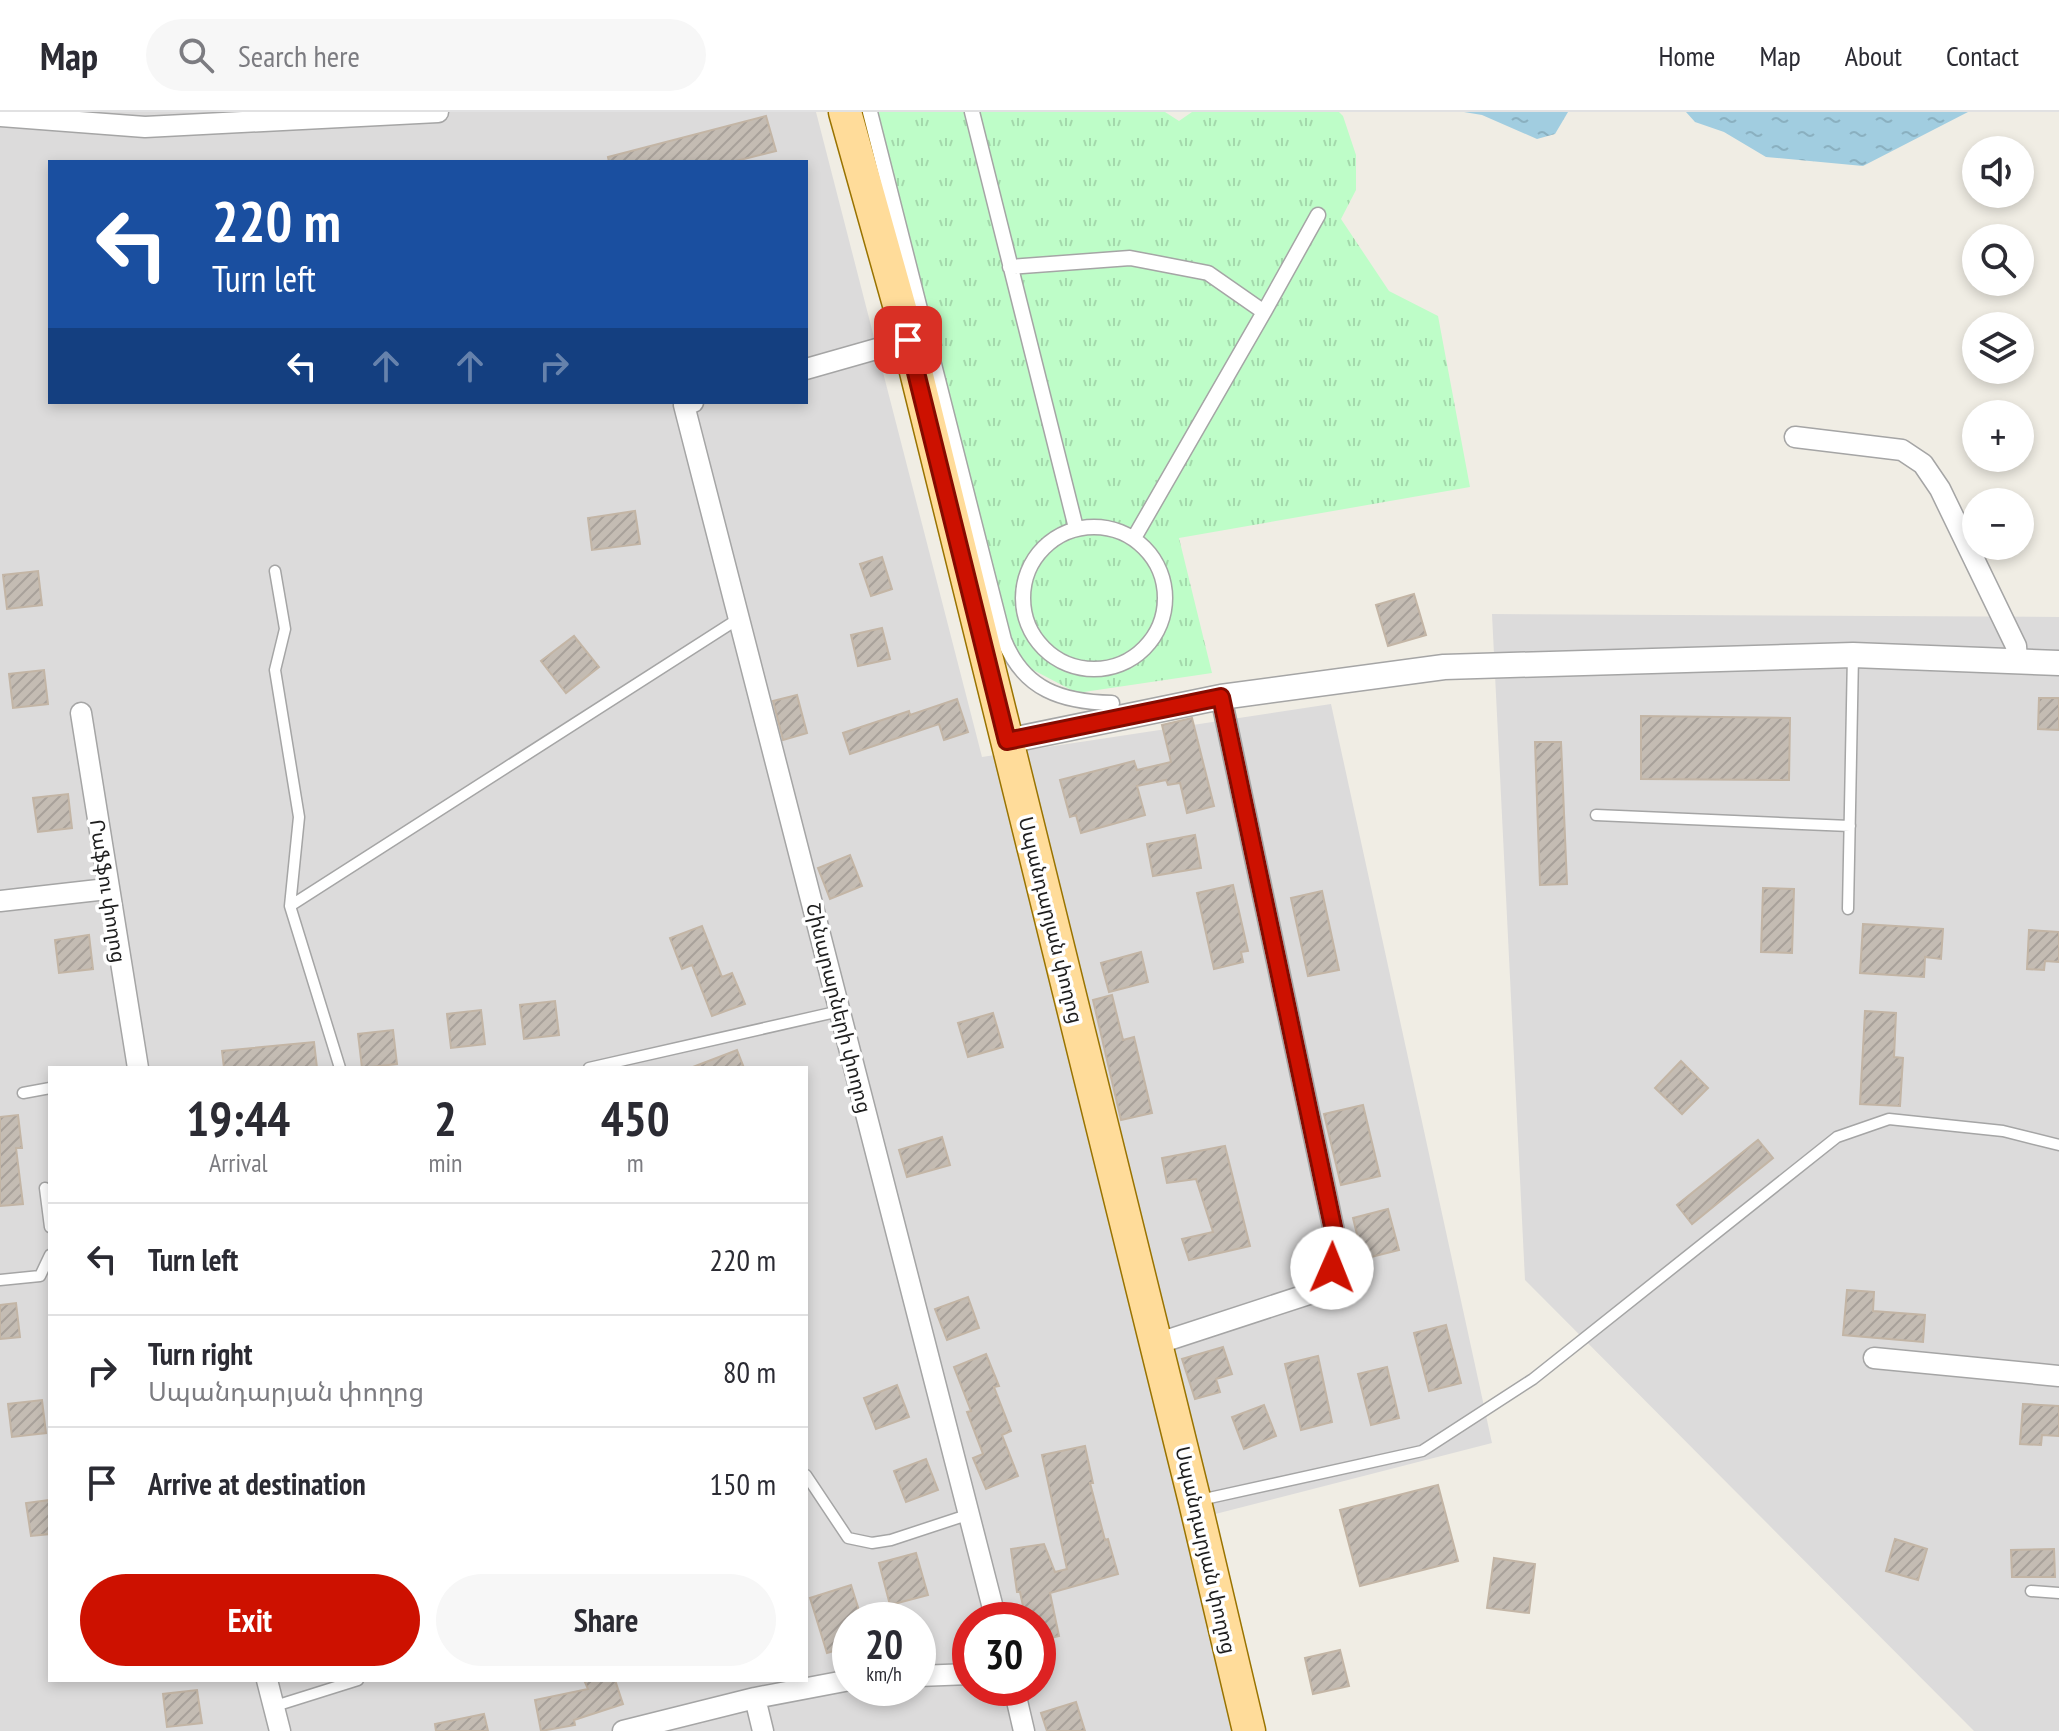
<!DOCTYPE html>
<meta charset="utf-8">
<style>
:root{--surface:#fff;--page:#f7f7f7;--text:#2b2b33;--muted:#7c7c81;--line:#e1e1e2;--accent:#cd1100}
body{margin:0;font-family:"PT Sans Narrow","Noto Sans Armenian",sans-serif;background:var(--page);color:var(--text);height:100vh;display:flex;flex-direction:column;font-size:30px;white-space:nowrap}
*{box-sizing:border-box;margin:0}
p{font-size:26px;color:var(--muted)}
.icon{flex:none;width:44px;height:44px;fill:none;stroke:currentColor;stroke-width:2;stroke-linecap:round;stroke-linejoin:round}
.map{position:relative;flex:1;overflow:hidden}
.drawer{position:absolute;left:48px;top:954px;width:760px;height:616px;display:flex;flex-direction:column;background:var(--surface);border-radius:0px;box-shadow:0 4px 12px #0003}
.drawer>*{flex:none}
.guide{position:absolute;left:48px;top:48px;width:760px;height:244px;border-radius:0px;box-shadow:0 4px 12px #0003;background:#1a4fa0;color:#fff;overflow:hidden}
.tools{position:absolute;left:1962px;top:24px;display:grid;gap:16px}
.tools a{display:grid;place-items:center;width:72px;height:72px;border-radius:50%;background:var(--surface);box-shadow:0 4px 12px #0003;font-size:40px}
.speed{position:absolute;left:832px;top:1490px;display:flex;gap:16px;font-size:40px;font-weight:700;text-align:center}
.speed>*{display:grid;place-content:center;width:104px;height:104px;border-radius:50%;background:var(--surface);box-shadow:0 4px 12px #0003;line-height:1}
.speed small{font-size:20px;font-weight:400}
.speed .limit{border:12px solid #d22;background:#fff;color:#111}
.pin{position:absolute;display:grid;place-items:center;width:68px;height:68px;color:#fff;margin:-34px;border-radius:16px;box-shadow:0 4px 12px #0006}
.me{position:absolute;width:88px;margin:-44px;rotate:1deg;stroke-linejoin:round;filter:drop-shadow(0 0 6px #0008)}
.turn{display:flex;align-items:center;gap:28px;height:168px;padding:0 32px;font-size:36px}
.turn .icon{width:104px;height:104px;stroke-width:2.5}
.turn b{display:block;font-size:56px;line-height:68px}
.lanes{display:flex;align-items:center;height:76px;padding:0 32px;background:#0003;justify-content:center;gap:40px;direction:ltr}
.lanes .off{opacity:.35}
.eta{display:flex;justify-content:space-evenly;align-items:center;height:136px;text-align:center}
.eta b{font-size:48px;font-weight:800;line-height:56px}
.button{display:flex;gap:16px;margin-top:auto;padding:16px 32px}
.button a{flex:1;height:92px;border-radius:48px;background:var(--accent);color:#fff;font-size:32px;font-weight:800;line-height:92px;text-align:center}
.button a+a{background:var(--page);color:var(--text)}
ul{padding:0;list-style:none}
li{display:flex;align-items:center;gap:24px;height:112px;padding:0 32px;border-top:2px solid var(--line)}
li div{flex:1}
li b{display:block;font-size:30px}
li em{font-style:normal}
header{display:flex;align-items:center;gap:48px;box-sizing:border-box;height:112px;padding:0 40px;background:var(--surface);border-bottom:2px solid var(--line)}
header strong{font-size:38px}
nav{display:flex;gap:44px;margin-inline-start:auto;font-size:28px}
.search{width:560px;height:72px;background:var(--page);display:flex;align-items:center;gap:20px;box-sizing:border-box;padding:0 28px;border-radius:44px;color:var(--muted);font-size:30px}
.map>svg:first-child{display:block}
.residential{fill:#dcdbdb;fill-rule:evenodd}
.park{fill:url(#park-tufts)}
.water{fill:url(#water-ripples)}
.building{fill:url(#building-hatch);stroke:#c3b5a5;stroke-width:2}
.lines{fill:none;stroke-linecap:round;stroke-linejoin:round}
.service-casing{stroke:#a5a5a5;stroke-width:13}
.pedestrian-casing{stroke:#a5a5a5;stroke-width:17}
.minor-casing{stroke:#a5a5a5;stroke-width:23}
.tertiary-casing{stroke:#a5a5a5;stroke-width:27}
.primary-casing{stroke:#997300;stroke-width:35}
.service{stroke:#fff;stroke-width:10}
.pedestrian{stroke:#fff;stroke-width:14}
.minor{stroke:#fff;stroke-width:20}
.tertiary{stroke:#fff;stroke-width:24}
.primary{stroke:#ffdc9a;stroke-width:32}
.route-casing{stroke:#850b00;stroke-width:20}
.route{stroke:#cd1100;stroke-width:14}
.labels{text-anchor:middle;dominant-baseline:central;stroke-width:7;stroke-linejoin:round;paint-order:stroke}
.street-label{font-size:20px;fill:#1e1e1e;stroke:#fff}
</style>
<header>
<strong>Map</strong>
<div class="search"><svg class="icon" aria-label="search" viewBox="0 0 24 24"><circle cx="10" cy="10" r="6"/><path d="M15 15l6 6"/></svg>Search here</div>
<nav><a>Home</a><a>Map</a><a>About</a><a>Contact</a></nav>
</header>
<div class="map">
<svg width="2059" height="1619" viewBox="0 0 2059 1619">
<defs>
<pattern id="park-tufts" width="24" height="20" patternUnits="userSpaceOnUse" patternTransform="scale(2)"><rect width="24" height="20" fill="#befdc8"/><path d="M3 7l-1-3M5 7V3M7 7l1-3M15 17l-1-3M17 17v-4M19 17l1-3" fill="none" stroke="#a3d8ab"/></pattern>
<pattern id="water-ripples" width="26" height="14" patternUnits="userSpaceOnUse" patternTransform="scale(2)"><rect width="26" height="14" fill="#a1cde0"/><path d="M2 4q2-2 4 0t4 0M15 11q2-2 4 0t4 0" fill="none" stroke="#8ab0c0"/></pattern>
<pattern id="building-hatch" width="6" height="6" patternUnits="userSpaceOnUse" patternTransform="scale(2)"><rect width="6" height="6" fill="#c4bcb3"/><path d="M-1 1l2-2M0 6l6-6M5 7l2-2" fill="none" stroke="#a8a19a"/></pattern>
</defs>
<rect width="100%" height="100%" fill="#f0ede4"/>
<path class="residential" d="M0,0H816L982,645L1331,592L1492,1331L1184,1410L1234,1619H0ZM50,50H806V290H50ZM50,956H806V1568H50ZM850,1508H918V1576H850ZM970,1508H1038V1576H970Z
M1492,502L2059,505V1619H1974L1525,1168Z"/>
<path class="park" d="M878,0H1165L1179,9L1192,0H1339L1343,4L1356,43V78L1341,107L1389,179L1438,204L1470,375L1179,426L1212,561L1077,581L1016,549Z"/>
<path class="water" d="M1464,0H1568L1555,22L1537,27L1482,3Z
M1686,0H1968L1863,54L1766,45L1724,20L1695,10Z"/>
<path class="building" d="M766,4L776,39L732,50H609L608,45Z
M635,399L640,432L592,438L588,406Z
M882,445L892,477L871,484L860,452Z
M38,459L42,493L7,497L3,463Z
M1414,482L1426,523L1388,534L1376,493Z
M882,516L890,547L858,554L851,523Z
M574,524L599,555L566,581L541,549Z
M44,558L48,592L13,596L9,562Z
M797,583L807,621L783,628L773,589Z
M2039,586H2059V618L2038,617Z
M957,587L968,620L944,628L939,612L850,642L843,621L909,599L910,603Z
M1641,604L1790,606L1789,668L1641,667Z
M1192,606L1214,694L1187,701L1180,671L1168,673L1166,668L1137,674L1145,703L1081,721L1076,703L1070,705L1060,668L1134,649L1137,658L1171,650L1162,613Z
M1535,630H1561L1567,772L1540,773Z
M68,682L72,716L38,720L33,686Z
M1195,723L1201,756L1153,764L1147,732Z
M850,743L862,774L830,787L818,756Z
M1233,773L1248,839L1241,840L1243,850L1214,857L1197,781Z
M1763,776L1794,777L1792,841L1761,840Z
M1322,779L1339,858L1308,864L1291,786Z
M1863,812L1943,817L1941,847L1925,845L1924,865L1860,861Z
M702,814L722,865L732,861L745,892L712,904L692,853L682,857L670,826Z
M2029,818L2059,820V850L2045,849L2044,858L2027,857Z
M89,823L93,857L59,861L55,828Z
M1141,840L1148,870L1109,880L1101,851Z
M1112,883L1123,928L1134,925L1152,1001L1121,1008L1093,888Z
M555,889L559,923L524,927L520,893Z
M481,898L485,932L451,936L447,902Z
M1865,899L1896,901L1894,945L1903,946L1900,994L1860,992Z
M993,901L1003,935L968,945L958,911Z
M393,918L397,952L362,956L358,922Z
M314,930L317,956H224L222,939Z
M737,938L744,956H694L693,955Z
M1681,949L1708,976L1682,1002L1655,976Z
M1363,993L1380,1064L1341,1073L1324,1002Z
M18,1003L22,1036H16L23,1092L0,1094V1005Z
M942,1025L950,1053L907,1065L899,1038Z
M1758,1028L1773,1046L1692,1112L1677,1093Z
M1225,1034L1250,1134L1189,1148L1182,1127L1213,1120L1196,1067L1167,1071L1162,1046Z
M1388,1097L1399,1138L1363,1147L1353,1106Z
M1847,1178L1874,1180L1873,1199L1925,1203L1923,1230L1843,1223Z
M968,1185L979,1216L947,1228L935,1197Z
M16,1191L20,1225L0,1227V1193Z
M1446,1213L1461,1271L1429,1279L1414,1221Z
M1223,1235L1232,1262L1216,1267L1220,1280L1195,1287L1182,1247Z
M986,1242L999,1274L994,1275L1011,1319L1002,1323L1018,1364L986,1377L973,1346L983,1342L967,1300L971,1299L954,1255Z
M1318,1244L1332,1310L1301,1318L1285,1252Z
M1387,1255L1399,1306L1371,1313L1358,1262Z
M897,1273L909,1305L876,1317L864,1286Z
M42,1288L46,1321L12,1325L8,1292Z
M2023,1292L2059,1294V1324L2042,1323L2041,1333L2020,1332Z
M1264,1293L1276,1324L1244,1337L1232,1305Z
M1085,1334L1093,1371H1090L1105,1428L1108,1427L1118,1462L1050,1481L1059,1524L1038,1529V1508H1026L1020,1480H1017L1011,1437L1044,1432L1055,1460L1067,1457L1042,1343Z
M926,1347L938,1378L906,1390L894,1359Z
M1438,1373L1458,1449L1360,1474L1340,1398Z
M50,1388V1422L31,1424L26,1391Z
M1895,1427L1927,1437L1918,1468L1886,1459Z
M2054,1437L2055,1465H2012L2011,1438Z
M916,1441L928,1483L890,1493L879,1451Z
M1494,1446L1535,1452L1529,1501L1487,1496Z
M851,1473L862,1508H850V1534L827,1541L810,1486Z
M1340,1538L1349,1574L1313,1582L1305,1546Z
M584,1568H615L623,1592L574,1608L575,1613L541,1619L535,1588L588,1577Z
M197,1578L202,1611L167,1615L163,1582Z
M1076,1590L1085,1619H1047L1041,1601Z
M484,1602L488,1619H436L435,1612Z"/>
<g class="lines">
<defs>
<path id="service" d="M275,459L285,517L275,558L299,705L290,794L340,956
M1596,703L1850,714
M290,794L738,507
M1848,797L1853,543
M589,956L840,899
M23,981L50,976
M45,1076L50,1115
M0,1168L40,1164L50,1143
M806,1363L848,1426L872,1431L891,1428L967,1403
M1200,1388L1422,1339L1533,1267L1837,1025L1889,1007L2003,1019L2059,1033
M2031,1479L2059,1481
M272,1595L358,1568"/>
<path id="pedestrian" d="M870,0L1004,528C1024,578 1062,590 1112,591
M972,0L1076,416
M1010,155L1130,146L1208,161L1264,200L1134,426
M1264,200L1318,103
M1023 486a71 71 0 1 1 142 0a71 71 0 1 1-142 0Z"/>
<path id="minor" d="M0,4L145,15L438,0
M806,257L908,228
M693,290L684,293L996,1508
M1795,325L1902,338L1923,352L1940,377L2016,534L2017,549
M81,601L138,956
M0,789L107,777
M1156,1232L1315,1180L1332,1156L1338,1138L1221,585
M1874,1246L2059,1264
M918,1564L970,1562
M267,1568L280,1619
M1014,1576L1024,1619
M755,1586L763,1619
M623,1619L755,1586L850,1568"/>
<path id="tertiary" d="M1007,629L1221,585L1444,555L1853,543L2059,551"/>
<path id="primary" d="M845,0L903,207L1195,1390L1249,1619"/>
</defs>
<use href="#service" class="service-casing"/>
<use href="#pedestrian" class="pedestrian-casing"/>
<use href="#minor" class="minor-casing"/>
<use href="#tertiary" class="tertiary-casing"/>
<use href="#primary" class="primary-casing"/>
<use href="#service" class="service"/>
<use href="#pedestrian" class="pedestrian"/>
<use href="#minor" class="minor"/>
<use href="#tertiary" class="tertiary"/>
<use href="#primary" class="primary"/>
</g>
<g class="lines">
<defs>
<path id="route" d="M908,228L1007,629L1221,585L1338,1138L1332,1156"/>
</defs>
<use href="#route" class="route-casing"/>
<use href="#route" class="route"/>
</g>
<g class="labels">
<g class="street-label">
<text transform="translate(108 779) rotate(81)">Րաֆֆու փողոց</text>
<text transform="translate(1051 808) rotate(76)">Սպանդարյան փողոց</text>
<text transform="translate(839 896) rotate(76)">Շինարարների փողոց</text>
<text transform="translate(1206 1438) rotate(77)">Սպանդարյան փողոց</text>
</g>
</g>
</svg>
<div class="tools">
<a><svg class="icon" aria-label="sound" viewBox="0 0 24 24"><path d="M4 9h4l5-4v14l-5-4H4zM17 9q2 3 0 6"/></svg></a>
<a><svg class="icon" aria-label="search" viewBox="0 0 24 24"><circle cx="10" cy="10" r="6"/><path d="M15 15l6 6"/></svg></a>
<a><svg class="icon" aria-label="layers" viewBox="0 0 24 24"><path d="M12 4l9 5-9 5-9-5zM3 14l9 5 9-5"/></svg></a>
<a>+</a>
<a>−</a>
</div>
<div class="speed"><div>20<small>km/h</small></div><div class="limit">30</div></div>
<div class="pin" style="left:908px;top:228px;background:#d93025"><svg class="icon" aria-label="arrive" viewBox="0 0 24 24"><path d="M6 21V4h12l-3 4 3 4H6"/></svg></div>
<svg class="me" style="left:1332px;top:1156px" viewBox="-20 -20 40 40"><circle r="19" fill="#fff"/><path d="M0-13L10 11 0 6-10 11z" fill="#cd1100"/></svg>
<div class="guide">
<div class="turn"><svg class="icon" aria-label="left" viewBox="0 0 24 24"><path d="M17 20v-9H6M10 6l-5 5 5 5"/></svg><div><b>220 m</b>Turn left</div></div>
<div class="lanes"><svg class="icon" aria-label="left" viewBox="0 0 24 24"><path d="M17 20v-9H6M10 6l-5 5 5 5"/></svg><svg class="icon off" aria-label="ahead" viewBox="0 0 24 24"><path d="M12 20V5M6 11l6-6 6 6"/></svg><svg class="icon off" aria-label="ahead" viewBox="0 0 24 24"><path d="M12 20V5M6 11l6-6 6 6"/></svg><svg class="icon off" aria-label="right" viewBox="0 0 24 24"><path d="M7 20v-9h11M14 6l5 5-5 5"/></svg></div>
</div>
<section class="drawer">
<div class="eta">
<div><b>19:44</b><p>Arrival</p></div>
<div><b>2</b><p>min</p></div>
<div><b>450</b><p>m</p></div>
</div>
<ul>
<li><svg class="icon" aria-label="left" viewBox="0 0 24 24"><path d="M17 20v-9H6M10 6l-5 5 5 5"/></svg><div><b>Turn left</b></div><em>220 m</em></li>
<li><svg class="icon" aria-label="right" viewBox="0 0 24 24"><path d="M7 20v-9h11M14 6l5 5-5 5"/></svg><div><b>Turn right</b><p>Սպանդարյան փողոց</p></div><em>80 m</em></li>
<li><svg class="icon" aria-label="arrive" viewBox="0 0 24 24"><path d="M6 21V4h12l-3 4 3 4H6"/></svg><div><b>Arrive at destination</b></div><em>150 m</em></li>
</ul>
<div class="button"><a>Exit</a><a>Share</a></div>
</section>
</div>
